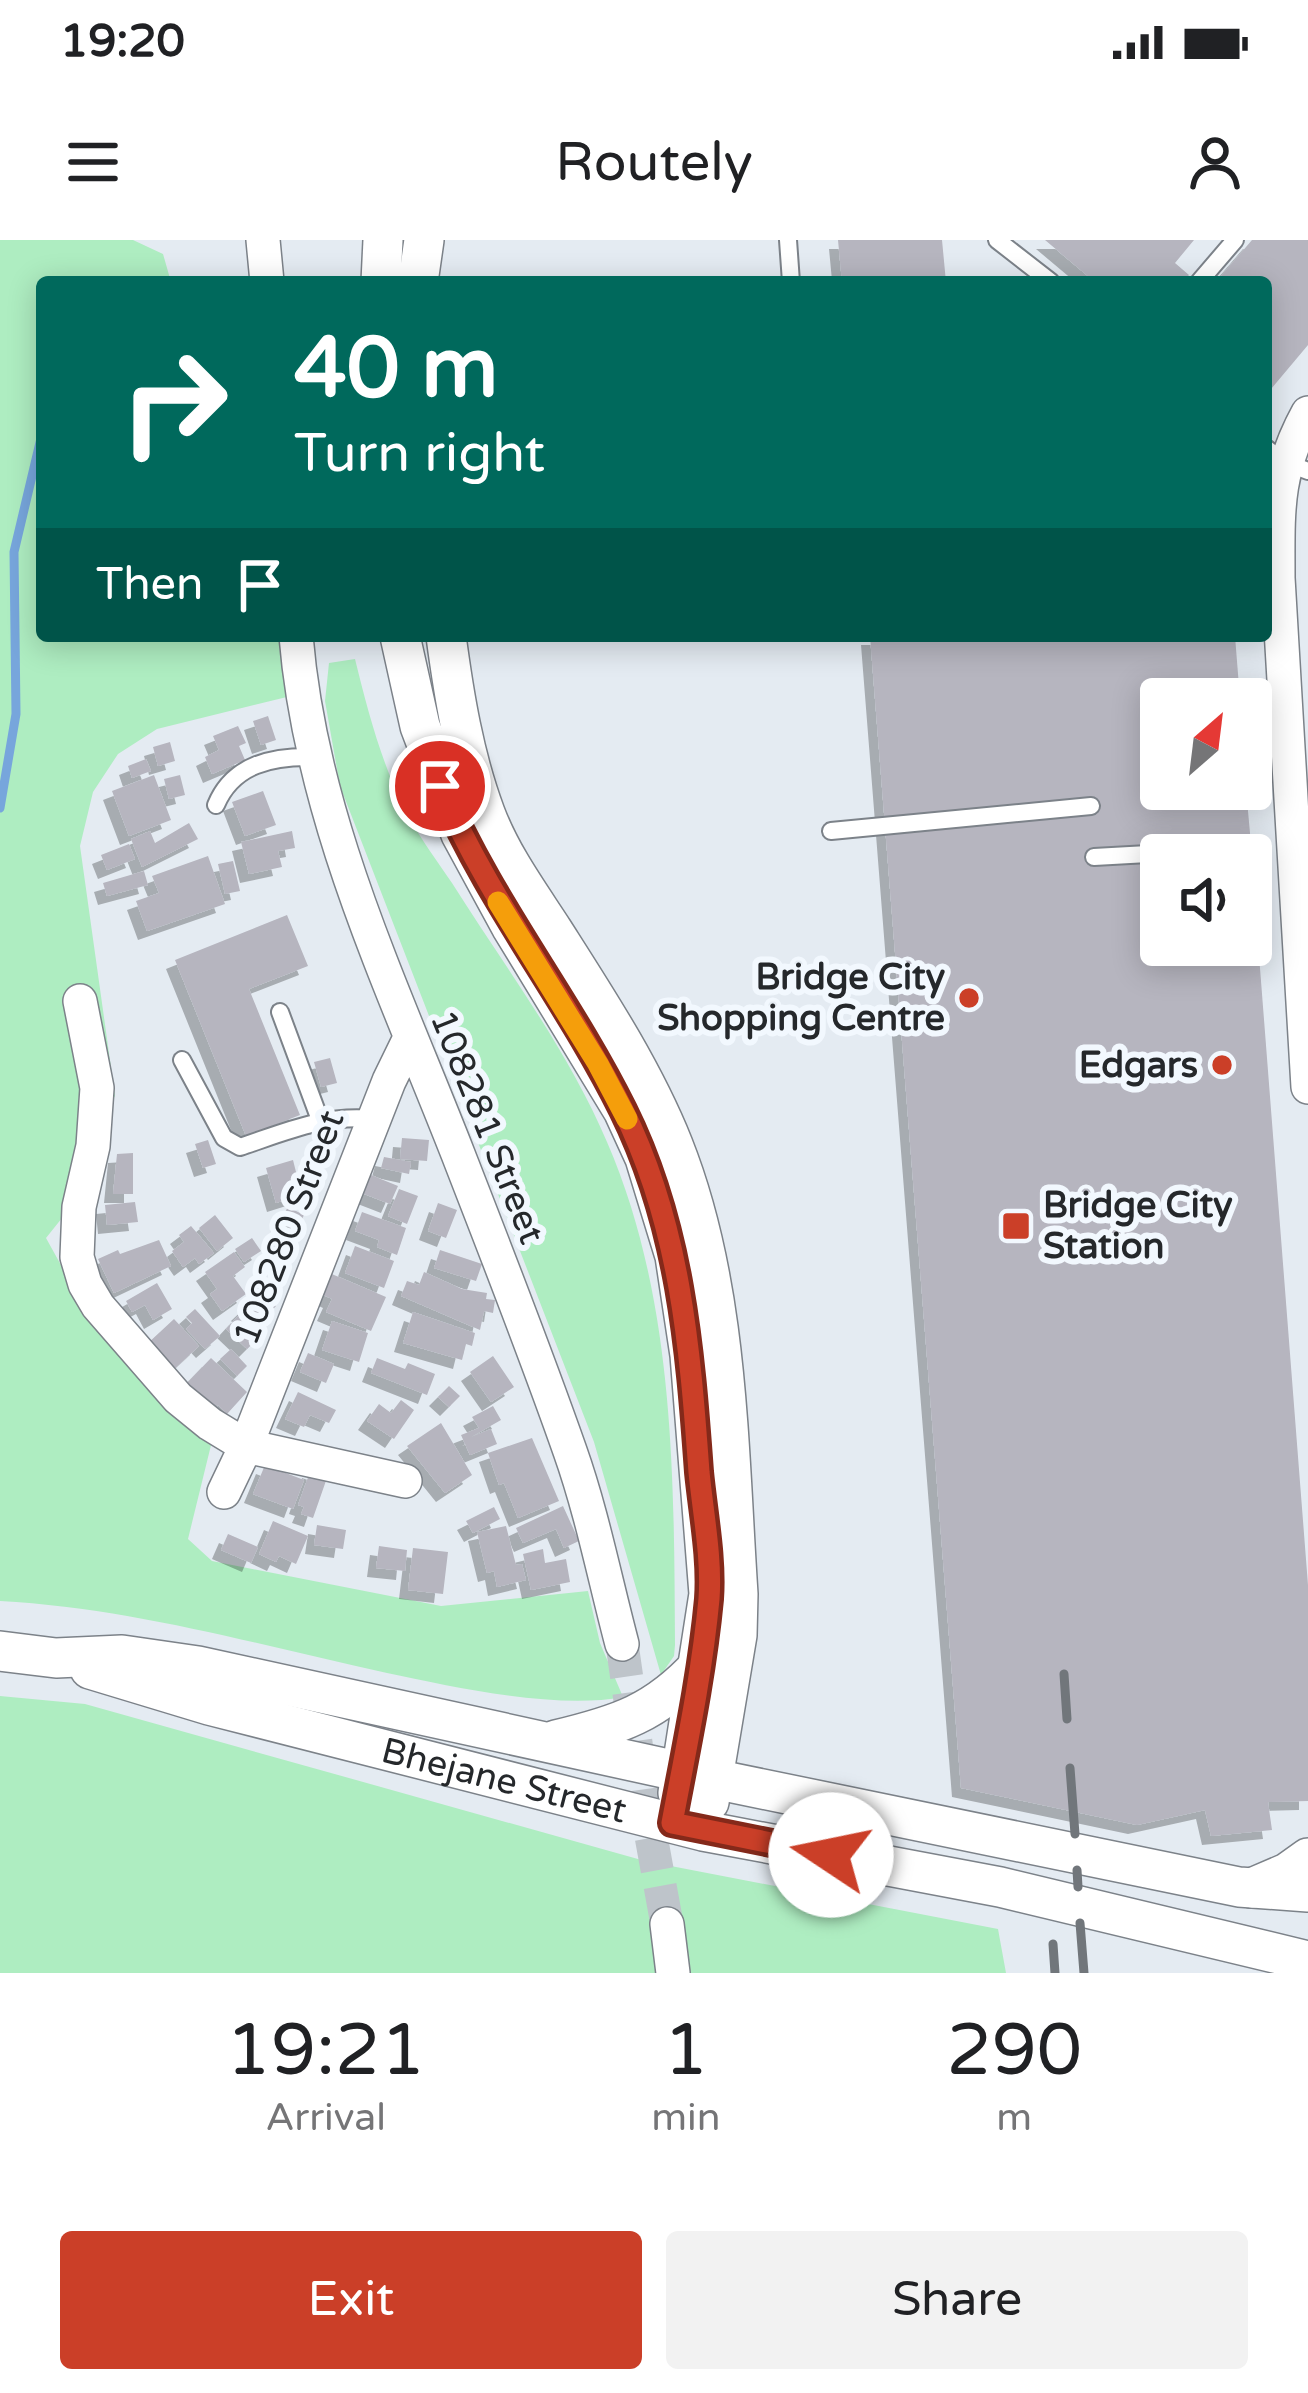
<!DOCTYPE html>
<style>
:root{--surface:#fff;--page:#f2f2f2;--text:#202124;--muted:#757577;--accent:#cb3f28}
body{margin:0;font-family:"Varela Round",sans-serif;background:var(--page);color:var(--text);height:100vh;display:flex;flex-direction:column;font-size:45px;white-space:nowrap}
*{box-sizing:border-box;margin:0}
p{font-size:39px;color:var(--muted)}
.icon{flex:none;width:66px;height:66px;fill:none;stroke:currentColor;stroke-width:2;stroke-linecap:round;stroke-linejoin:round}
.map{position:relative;height:1733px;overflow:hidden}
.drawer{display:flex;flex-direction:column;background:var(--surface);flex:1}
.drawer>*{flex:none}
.banner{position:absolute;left:36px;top:36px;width:1236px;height:366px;border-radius:12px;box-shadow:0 6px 30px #0003;background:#00695c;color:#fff;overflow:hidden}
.needle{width:78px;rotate:28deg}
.fabs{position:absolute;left:1140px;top:438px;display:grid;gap:24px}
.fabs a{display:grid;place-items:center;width:132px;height:132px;border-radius:12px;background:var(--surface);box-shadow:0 6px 30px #0003;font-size:60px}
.pin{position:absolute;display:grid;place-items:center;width:102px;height:102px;color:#fff;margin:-51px;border:6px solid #fff;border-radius:50%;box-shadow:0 3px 12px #0007}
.me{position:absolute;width:132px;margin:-66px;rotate:281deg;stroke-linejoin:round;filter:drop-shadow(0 0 9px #0008)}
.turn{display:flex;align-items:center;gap:42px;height:252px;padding:0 60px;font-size:54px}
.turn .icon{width:156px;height:156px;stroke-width:2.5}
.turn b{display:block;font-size:84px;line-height:102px}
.then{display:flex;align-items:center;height:114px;padding:0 60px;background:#0003;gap:24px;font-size:45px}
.eta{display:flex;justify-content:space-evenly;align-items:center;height:204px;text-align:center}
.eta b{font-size:72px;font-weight:600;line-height:84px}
.primary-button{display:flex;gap:24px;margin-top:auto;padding:24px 60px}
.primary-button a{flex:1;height:138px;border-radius:12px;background:var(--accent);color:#fff;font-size:48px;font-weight:600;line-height:138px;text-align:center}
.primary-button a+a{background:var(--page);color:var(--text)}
.status{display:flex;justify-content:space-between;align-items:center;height:84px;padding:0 60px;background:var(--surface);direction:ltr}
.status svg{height:33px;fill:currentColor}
header{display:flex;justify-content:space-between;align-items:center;height:156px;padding:0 60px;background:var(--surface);font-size:54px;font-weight:600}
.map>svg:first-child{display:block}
.green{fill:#aeedc1}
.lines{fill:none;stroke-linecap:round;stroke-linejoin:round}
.stream{stroke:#77a6dc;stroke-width:9}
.building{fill:#b6b5bf;filter:url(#shadow)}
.minor-tunnel{stroke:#bec4ca;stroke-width:33;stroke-dasharray:33 16;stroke-linecap:butt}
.service-casing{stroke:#7c8289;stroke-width:20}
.minor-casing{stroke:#7c8289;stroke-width:36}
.tertiary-casing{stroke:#7c8289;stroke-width:42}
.service{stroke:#fff;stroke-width:16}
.minor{stroke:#fff;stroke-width:33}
.tertiary{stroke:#fff;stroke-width:39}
.rail{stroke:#71767b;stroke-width:9}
.route-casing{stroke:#84291a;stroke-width:30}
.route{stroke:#cb3f28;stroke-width:21}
.slow{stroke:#f59e0b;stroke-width:21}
.poi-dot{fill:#cb3f28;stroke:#f2f8fe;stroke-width:4.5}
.labels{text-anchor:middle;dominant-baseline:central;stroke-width:12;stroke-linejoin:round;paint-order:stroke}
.poi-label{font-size:36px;font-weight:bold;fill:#25282b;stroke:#f2f8fe;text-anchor:end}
.street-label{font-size:36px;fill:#25282b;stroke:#f2f8fe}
</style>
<div class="status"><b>19:20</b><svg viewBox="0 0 49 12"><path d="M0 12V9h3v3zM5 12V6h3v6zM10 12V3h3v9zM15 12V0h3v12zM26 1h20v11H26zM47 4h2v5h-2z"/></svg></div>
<header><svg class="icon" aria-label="menu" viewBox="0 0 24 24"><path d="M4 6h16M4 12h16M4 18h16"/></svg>Routely<svg class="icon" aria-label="person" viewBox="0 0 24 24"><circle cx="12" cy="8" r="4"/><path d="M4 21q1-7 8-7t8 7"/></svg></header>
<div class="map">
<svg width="1308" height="1733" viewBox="0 0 1308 1733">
<defs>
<filter id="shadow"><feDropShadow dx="-9" dy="9" stdDeviation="0" flood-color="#0004"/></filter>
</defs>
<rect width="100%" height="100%" fill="#e4ebf2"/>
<path class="green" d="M0,0H133L163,14L171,42H42V396H281L291,456L157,489L118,514L93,552L80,606L115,856L80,912L62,978L46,998L88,1074L213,1197L188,1299L212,1321L441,1366L588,1351L600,1403L623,1457C557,1470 453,1447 387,1433C259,1405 131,1368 0,1361Z
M355,419C368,472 382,525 407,574C420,598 437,621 452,643C505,727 568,810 607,902C675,1059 674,1236 675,1405L674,1416L661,1435L594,1202L340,546L325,461L329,423Z
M0,1456L85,1464L645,1621L998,1689L1006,1733H0Z"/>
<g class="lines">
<path class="stream" d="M0,568L16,474L14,312L42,194"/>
</g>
<path class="building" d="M838,0H942L946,42H842Z
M1045,0H1194L1175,23L1189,35L1183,42H1095Z
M1252,0H1308V105L1266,155V42H1216Z
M870,396H1235L1240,459H1161V549H1246L1252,615H1161V705H1251V651H1254L1308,1345V1561L1268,1562L1272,1590L1211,1596L1205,1570L1137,1585L961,1548Z
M268,476L276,500L261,505L253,481Z
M238,486L246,503L239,506L245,520L212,534L205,517L219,510L213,496Z
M170,502L175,521L158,526L153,507Z
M146,519L151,531L132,538L128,526Z
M154,535L171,580L129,596L112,551Z
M180,535L185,555L169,559L164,539Z
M263,551L276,585L245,596L232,562Z
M189,583L198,599L142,627L131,599L150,591L155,603Z
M292,591L295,608L278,611L282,627L249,634L241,602Z
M129,604L135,619L107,630L101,615Z
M208,616L225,664L147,691L136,661L159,653L152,636Z
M233,621L240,651L225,654L218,624Z
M144,631L148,645L107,656L103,643Z
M287,675L308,726L249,749L300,875L246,896L175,720Z
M330,818L337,843L321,847L314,822Z
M402,898L429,900L427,921L400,919Z
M208,900L216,924L203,928L195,904Z
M133,913V954H113L117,914Z
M384,917L411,922L409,934L381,928Z
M293,920L297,936L305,933L311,952L276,963L266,928Z
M366,933L398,946L390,964L359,952Z
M399,949L418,956L407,984L388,976Z
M135,962L138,982L107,985L105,965Z
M438,963L457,970L446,998L428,991Z
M288,967L304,975L296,991L279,982Z
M362,972L406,988L397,1015L377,1007L379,1000L355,991Z
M215,975L233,998L217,1011L199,988Z
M191,986L214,1013L199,1024L195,1018L183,1027L172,1011L184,1002L179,995Z
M252,998L261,1011L244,1022L235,1009Z
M159,1000L171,1026L114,1053L98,1019L118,1010L120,1014Z
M355,1006L394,1021L384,1048L345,1033Z
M440,1010L482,1024L476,1041L434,1028Z
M234,1012L245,1027L233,1036L246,1054L222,1071L210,1054L217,1049L205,1032Z
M327,1032L386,1057L371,1091L326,1072L332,1059L319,1053Z
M424,1032L462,1049L487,1053L486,1059L495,1060L493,1073L484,1071L480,1090L401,1056L407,1041L419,1045Z
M157,1043L172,1069L153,1080L145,1065L132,1072L126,1061Z
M261,1052L276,1066L256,1087L240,1072Z
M195,1069L220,1096L205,1109L186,1089L192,1083L186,1077Z
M413,1072L475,1093L472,1106L466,1104L462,1120L403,1103Z
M240,1074L261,1095L247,1109L226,1089Z
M174,1079L199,1106L171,1132L146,1105Z
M332,1081L368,1093L359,1122L322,1110Z
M231,1109L247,1126L237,1136L220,1119Z
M308,1113L334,1124L326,1143L300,1132Z
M493,1116L514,1147L491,1162L470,1132Z
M211,1118L247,1152L227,1174L218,1165L215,1169L187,1143Z
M377,1118L405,1129L408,1123L435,1134L427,1155L371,1133Z
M449,1146L460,1156L449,1167L438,1157Z
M298,1152L336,1170L329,1183L310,1175L304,1187L285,1179Z
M401,1160L414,1170L394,1199L367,1181L379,1164L391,1173Z
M493,1166L501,1180L471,1197L491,1189L497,1204L470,1215L461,1195L479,1188L472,1177Z
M441,1183L472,1235L445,1253L407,1206Z
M532,1198L559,1261L518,1278L504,1243L499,1245L488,1213Z
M265,1225L304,1240L293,1269L253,1254Z
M311,1229L328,1235L313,1278L301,1274L304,1267L298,1265Z
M563,1266L579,1301L564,1308L556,1289L523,1303L516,1288Z
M494,1267L500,1279L473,1293L466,1281Z
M273,1281L308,1296L296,1324L279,1316L276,1322L259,1314Z
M317,1285L346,1290L343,1309L314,1305Z
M506,1286L516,1325L522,1324L526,1340L497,1347L494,1331L487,1333L477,1292Z
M228,1294L258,1307L251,1323L221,1310Z
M379,1306L407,1310L405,1331L376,1328Z
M413,1308L448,1312L443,1354L408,1350Z
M543,1309L545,1323L566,1319L570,1342L531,1350L523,1314Z"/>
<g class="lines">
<path class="minor-tunnel" d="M622,1404L643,1552L667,1684"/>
<defs>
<path id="service" d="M788,0L791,42
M997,0L1051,42
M1199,42L1235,0
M1266,208L1284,222L1308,231
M216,565C233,524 273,516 313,517
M831,591L1091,566
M1094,617L1184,612
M280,772L320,880
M182,820L224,898L240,907C285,892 325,874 373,879"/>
<path id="minor" d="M263,0L267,42
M1308,173C1275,233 1278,271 1278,338L1308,847
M296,396C311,579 392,745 458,914C496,1012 535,1111 570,1211C592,1273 605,1340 622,1404
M80,761L97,848L93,906L79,967L77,1017L85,1044L98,1066L178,1158L210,1184L246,1206L405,1241
M224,1252L246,1206L389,841L409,800
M667,1684L673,1733"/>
<g id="tertiary">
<path d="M381,42L383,0"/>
<path d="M418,42L424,0"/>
<path d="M400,396L420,486L461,594L511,686L623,870L645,918L675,1016L690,1115L709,1354L678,1553"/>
<path d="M446,396C454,456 464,517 485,573C501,616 529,654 553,691C597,760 643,830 673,905C729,1046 728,1205 738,1354L737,1395L709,1562"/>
<path d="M0,1411L56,1418L122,1415L198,1426L714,1539L1239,1647L1308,1652"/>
<path id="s1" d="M90,1429L209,1465L703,1591L1000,1647L1308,1721"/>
<path d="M556,1500C619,1485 656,1473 700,1425"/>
<path d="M1252,1648L1287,1633L1308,1618"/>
</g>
</defs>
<use href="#service" class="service-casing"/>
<use href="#minor" class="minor-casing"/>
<use href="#tertiary" class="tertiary-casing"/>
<use href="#service" class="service"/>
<use href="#minor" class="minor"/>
<use href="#tertiary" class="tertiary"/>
<path class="rail" d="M1064,1434L1067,1479
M1070,1528L1075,1594
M1077,1630L1078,1647
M1080,1683L1084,1733
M1053,1704L1055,1733"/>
</g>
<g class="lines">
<defs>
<path id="route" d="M440,546C489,662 568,759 623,870C680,985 690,1107 699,1232C703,1273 712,1318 709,1359C702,1434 686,1509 672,1583L831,1615"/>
</defs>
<use href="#route" class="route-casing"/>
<use href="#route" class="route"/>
<path class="slow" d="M498,662L598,824L627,879"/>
</g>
<g class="poi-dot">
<circle cx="969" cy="758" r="12"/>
<circle cx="1222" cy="825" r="12"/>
<rect x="1001" y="971" width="30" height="30" rx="6"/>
</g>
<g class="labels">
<g class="poi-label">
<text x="945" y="737">Bridge City<tspan x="945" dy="41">Shopping Centre</tspan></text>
<text x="1198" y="825">Edgars</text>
<text x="1043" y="965" text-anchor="start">Bridge City<tspan x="1043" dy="41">Station</tspan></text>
</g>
<g class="street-label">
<text transform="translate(487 887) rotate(68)">108281 Street</text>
<text transform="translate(289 988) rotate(-69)">108280 Street</text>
<text stroke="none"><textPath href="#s1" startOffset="429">Bhejane Street</textPath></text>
</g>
</g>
</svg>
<div class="fabs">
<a><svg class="needle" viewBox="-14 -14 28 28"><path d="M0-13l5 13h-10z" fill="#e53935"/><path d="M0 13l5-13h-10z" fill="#757577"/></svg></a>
<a><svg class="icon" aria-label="sound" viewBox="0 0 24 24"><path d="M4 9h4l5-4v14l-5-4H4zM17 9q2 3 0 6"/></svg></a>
</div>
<div class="pin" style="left:440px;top:546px;background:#d93025"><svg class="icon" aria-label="arrive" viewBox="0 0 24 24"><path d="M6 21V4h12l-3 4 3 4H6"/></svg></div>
<svg class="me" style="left:831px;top:1615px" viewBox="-20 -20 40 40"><circle r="19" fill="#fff"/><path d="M0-13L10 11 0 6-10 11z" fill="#cb3f28"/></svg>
<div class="banner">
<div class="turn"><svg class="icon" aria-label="right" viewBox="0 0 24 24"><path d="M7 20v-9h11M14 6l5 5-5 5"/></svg><div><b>40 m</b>Turn right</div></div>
<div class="then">Then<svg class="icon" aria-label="arrive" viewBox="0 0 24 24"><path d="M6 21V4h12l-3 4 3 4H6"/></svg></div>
</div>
</div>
<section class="drawer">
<div class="eta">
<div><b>19:21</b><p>Arrival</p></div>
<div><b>1</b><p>min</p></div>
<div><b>290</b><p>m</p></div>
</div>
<div class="primary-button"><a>Exit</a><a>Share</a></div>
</section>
